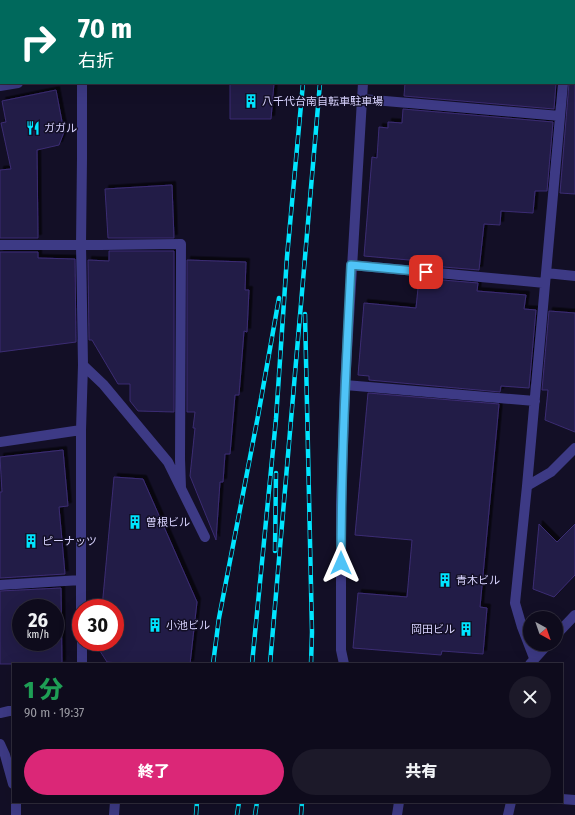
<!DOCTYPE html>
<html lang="ja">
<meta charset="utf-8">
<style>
:root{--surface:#0e0b1c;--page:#1c1929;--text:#f1f3f6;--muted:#9b9ba3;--line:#2e2b3b;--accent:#db2777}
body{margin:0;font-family:"Fira Sans Condensed","Noto Sans JP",sans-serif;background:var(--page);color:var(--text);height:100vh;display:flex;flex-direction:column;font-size:15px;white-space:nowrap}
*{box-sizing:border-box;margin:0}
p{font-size:13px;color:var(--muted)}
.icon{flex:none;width:22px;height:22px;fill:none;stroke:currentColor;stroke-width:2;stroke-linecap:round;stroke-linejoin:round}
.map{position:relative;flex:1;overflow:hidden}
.sheet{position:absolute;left:12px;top:663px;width:551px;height:140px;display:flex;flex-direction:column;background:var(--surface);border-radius:0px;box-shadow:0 4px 16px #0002,0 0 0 1px var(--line)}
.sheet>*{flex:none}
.guide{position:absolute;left:0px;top:0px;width:575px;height:84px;box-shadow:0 4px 16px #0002,0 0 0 1px var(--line);background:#00695c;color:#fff;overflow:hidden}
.needle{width:26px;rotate:140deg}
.tools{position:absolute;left:523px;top:611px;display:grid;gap:8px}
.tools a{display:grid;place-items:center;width:40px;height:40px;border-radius:50%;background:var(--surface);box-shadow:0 4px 16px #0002,0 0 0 1px var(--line);font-size:20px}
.speed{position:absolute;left:12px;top:599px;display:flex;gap:8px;font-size:20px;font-weight:700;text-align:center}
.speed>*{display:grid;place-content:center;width:52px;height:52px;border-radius:50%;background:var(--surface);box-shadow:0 4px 16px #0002,0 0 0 1px var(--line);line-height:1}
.speed small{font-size:10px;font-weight:400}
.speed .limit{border:6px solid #d22;background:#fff;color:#111}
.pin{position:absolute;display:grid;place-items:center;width:34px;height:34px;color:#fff;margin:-17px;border-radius:8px;box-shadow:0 2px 6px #0006}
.me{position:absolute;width:44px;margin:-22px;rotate:0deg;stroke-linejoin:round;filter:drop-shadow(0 0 3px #0008)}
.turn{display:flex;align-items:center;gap:14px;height:84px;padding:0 12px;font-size:18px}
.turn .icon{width:52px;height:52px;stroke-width:2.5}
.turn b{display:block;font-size:28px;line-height:34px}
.round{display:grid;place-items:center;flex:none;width:42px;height:42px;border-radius:21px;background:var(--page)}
.head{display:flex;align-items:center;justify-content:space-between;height:68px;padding:0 12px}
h1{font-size:24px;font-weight:800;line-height:30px;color:#1e9e55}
.cta{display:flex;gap:8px;margin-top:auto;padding:8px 12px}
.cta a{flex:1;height:46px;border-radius:24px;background:var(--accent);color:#fff;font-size:16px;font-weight:800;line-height:46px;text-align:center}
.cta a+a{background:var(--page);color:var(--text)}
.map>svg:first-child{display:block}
.building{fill:#241b47;stroke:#3b2d73;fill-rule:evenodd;filter:url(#shadow)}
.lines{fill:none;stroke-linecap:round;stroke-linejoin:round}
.minor{stroke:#3d3a85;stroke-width:10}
.rail-casing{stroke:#00e5ff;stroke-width:4.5}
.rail{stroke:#130f26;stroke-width:3;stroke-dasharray:9;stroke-linecap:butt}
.route-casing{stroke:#337fa1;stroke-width:10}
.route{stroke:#4fc3f7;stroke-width:7}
.labels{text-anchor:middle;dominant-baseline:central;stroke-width:3;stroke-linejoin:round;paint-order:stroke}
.poi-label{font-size:11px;fill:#d9d4ff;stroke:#130f26;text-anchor:start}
</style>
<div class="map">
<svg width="575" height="815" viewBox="0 0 575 815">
<defs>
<filter id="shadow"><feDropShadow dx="3.5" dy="-3.5" stdDeviation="0" flood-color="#0009"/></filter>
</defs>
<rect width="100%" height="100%" fill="#130f26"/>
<path class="building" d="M230,83H274L271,119H230Z
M405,83H556L554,109L404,96Z
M569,83H575V194L560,193Z
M56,90L64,132L59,145L37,150L38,238H0V170L11,169L1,123L6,122L2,101Z
M403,109L553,122L547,191H535L533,213L501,211L500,225L484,224L479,270L420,265V261L364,256L372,157L377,158L379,127L388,128V122L402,123Z
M172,185L174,238H108L105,189Z
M109,251H174V412L138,411L130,401V384H118L92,340H89L88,260L109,261Z
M0,252H38V258L75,259L76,342L0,352Z
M187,260L246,262L245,290H249L247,332L244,331L239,395H235L230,454H225L223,482H220L216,540L190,476L195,428H193L195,412H187Z
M419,278L478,283L477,291L526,295L524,309L536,310L529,388L501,386L500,392L369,380V376L358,375L364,303L416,308Z
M549,311L575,313V432L545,420L548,390H542Z
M368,393L499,404L480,607L487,608L483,654L442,651L441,655L353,648L358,593L407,597L412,540L355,535Z
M63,450L68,506L59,507L65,574L0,578V492H2L0,457Z
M114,477L143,479L197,602L190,664H129L107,662L98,648L99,642H115V608H102Z
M539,524L557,542L575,524V575L554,597L533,589Z
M61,588L62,664H0V591ZM21,608H55V642H21Z"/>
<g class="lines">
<path class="minor" d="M76,0V1
M367,1V0
M571,1V0
M574,22H575
M0,86L18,83
M362,99L560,116
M0,245H100L181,244L180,459L181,488
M351,265L545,283
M546,273L575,276
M83,365L103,384L168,462L205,537
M345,385L535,401
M0,442L81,430
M527,486L551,472L575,448
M0,585L81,580
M81,608V430L83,365L81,245L82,158V83
M556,635L575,615
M82,642V664
M534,658L522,627L515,603L527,486L563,83
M344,664L341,650V505L345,385L363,83
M530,664L548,644
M0,713L9,711H13
M0,744L5,755L13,784
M562,799L575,800
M16,815V802
M114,815L115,802
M397,815L399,802
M508,815L511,802"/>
<defs>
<path id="rail" d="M311,1V0
M327,1V0
M305,314L312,632L311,664
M275,551L276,473
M213,664L219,618L258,416L279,298
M252,664L276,419L287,257L303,83
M270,664L320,83
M196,815L197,802
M237,815L239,802
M255,815L257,802
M301,815L302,802"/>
</defs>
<use href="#rail" class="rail-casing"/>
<use href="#rail" class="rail"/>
</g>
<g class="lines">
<defs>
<path id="route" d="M341,563C341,464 346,365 351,265L426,272"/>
</defs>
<use href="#route" class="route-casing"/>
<use href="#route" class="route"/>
</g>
<defs>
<symbol id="building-bare" viewBox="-9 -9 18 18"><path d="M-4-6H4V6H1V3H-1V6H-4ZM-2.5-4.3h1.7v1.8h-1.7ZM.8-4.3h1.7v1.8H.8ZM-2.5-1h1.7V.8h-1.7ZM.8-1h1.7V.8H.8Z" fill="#00e5ff" stroke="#130f26" stroke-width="2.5" paint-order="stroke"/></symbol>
<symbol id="restaurant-bare" viewBox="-9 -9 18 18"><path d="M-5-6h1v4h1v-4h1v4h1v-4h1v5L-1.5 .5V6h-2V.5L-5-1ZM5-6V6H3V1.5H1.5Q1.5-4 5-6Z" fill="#00e5ff" stroke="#130f26" stroke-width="2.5" paint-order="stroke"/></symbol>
</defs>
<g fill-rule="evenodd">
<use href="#building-bare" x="241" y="91" width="20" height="20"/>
<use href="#restaurant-bare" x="23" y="118" width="20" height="20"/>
<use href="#building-bare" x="125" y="512" width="20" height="20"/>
<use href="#building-bare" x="21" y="531" width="20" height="20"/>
<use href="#building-bare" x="435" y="570" width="20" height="20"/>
<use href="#building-bare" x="145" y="615" width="20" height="20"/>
<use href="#building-bare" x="456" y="619" width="20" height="20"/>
</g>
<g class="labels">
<g class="poi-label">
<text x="262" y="101">八千代台南自転車駐車場</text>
<text x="44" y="128">ガガル</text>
<text x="146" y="522">曽根ビル</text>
<text x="42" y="541">ピーナッツ</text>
<text x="456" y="580">青木ビル</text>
<text x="166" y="625">小池ビル</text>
<text x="455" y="629" text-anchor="end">岡田ビル</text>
</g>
</g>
</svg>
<div class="tools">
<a><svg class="needle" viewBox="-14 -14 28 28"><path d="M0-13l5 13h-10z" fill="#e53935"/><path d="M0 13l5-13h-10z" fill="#9b9ba3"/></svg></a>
</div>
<div class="speed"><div>26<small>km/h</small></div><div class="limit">30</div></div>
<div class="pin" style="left:426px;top:272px;background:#d93025"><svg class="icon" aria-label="arrive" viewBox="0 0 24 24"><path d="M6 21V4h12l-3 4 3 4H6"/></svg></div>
<svg class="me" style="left:341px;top:563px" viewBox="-20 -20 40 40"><path d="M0-17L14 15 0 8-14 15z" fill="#4fc3f7" stroke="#fff" stroke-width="4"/></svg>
<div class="guide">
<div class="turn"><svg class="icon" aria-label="right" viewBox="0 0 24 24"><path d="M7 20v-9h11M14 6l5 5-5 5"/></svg><div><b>70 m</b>右折</div></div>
</div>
<section class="sheet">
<div class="head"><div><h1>1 分</h1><p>90 m · 19:37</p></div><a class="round"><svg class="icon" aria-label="close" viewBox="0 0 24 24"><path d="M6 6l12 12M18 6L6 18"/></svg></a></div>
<div class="cta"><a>終了</a><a>共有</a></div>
</section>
</div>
